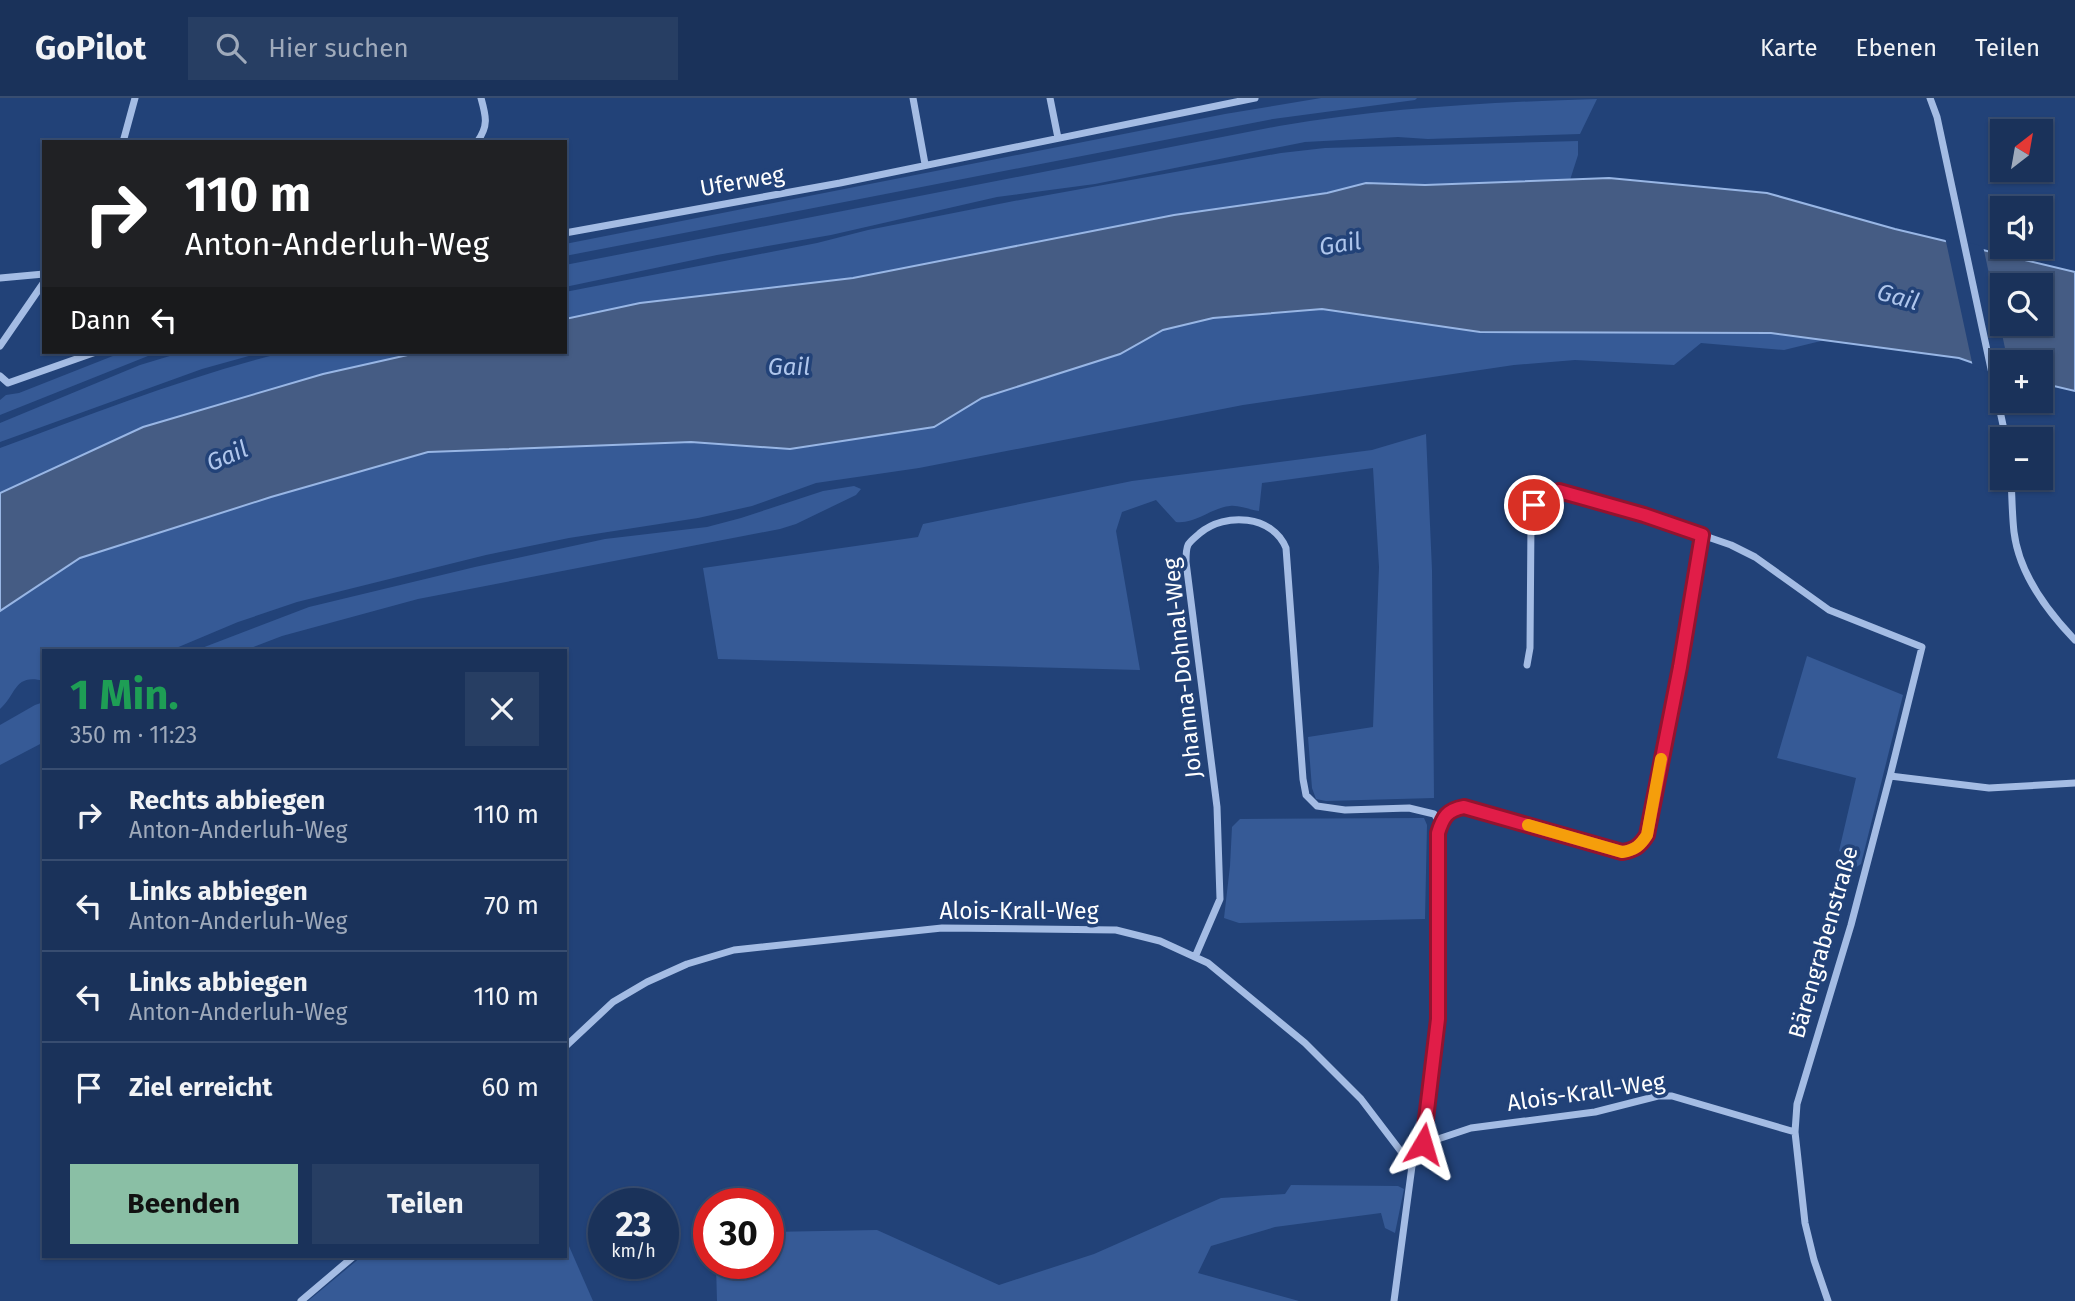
<!DOCTYPE html>
<html lang="de">
<meta charset="utf-8">
<style>
:root{--surface:#1a325a;--page:#273e63;--text:#f1f3f6;--muted:#9faabb;--line:#384d70;--accent:#8abfa5}
body{margin:0;font-family:"Fira Sans",sans-serif;background:var(--page);color:var(--text);height:100vh;display:flex;flex-direction:column;font-size:26px;white-space:nowrap}
*{box-sizing:border-box;margin:0}
p{font-size:23px;color:var(--muted)}
.icon{flex:none;width:38px;height:38px;fill:none;stroke:currentColor;stroke-width:2;stroke-linecap:round;stroke-linejoin:round}
.map{position:relative;flex:1;overflow:hidden}
.drawer{position:absolute;left:42px;top:551px;width:525px;height:609px;display:flex;flex-direction:column;background:var(--surface);border-radius:0px;box-shadow:0 2px 5px #0004,0 0 0 2px var(--line)}
.drawer>*{flex:none}
.banner{position:absolute;left:42px;top:42px;width:525px;height:214px;border-radius:0px;box-shadow:0 2px 5px #0004,0 0 0 2px var(--line);background:#202124;color:#fff;overflow:hidden}
.needle{width:46px;rotate:31deg}
.buttons{position:absolute;left:1990px;top:21px;display:grid;gap:14px}
.buttons a{display:grid;place-items:center;width:63px;height:63px;border-radius:0px;background:var(--surface);box-shadow:0 2px 5px #0004,0 0 0 2px var(--line);font-size:35px}
.speed{position:absolute;left:588px;top:1090px;display:flex;gap:14px;font-size:35px;font-weight:700;text-align:center}
.speed>*{display:grid;place-content:center;width:91px;height:91px;border-radius:50%;background:var(--surface);box-shadow:0 2px 5px #0004,0 0 0 2px var(--line);line-height:1}
.speed small{font-size:18px;font-weight:400}
.speed .limit{border:10px solid #d22;background:#fff;color:#111}
.pin{position:absolute;display:grid;place-items:center;width:60px;height:60px;color:#fff;margin:-30px;border:4px solid #fff;border-radius:50%;box-shadow:0 2px 7px #0007}
.me{position:absolute;width:77px;margin:-38px;rotate:7deg;stroke-linejoin:round;filter:drop-shadow(0 0 5px #0008)}
.turn{display:flex;align-items:center;gap:24px;height:147px;padding:0 28px;font-size:32px}
.turn .icon{width:91px;height:91px;stroke-width:2.5}
.turn b{display:block;font-size:49px;line-height:60px}
.then{display:flex;align-items:center;height:66px;padding:0 28px;background:#0003;gap:14px;font-size:26px}
.round{display:grid;place-items:center;flex:none;width:74px;height:74px;border-radius:0px;background:var(--page)}
.summary{display:flex;align-items:center;justify-content:space-between;height:119px;padding:0 28px}
h1{font-size:42px;font-weight:700;line-height:52px;color:#1e9e55}
.cta{display:flex;gap:14px;margin-top:auto;padding:14px 28px}
.cta a{flex:1;height:80px;border-radius:0px;background:var(--accent);color:#111;font-size:28px;font-weight:700;line-height:80px;text-align:center}
.cta a+a{background:var(--page);color:var(--text)}
ul{padding:0;list-style:none}
li{display:flex;align-items:center;gap:21px;height:91px;padding:0 28px;border-top:2px solid var(--line)}
li div{flex:1}
li b{display:block;font-size:26px}
li em{font-style:normal}
header{display:flex;align-items:center;gap:42px;box-sizing:border-box;height:98px;padding:0 35px;background:var(--surface);border-bottom:2px solid var(--line)}
header strong{font-size:33px}
nav{display:flex;gap:38px;margin-inline-start:auto;font-size:24px}
.search{width:490px;height:63px;background:var(--page);display:flex;align-items:center;gap:18px;box-sizing:border-box;padding:0 24px;border-radius:0px;color:var(--muted);font-size:26px}
.map>svg:first-child{display:block}
.green{fill:#365a96}
.water{fill:#455c84;stroke:#98b6e5;stroke-width:2;fill-rule:evenodd}
.pier{fill:#224278}
.lines{fill:none;stroke-linecap:round;stroke-linejoin:round}
.street{stroke:#a4bce4;stroke-width:7}
.route-casing{stroke:#92132f;stroke-width:18}
.route{stroke:#e11d48;stroke-width:12}
.slow{stroke:#f59e0b;stroke-width:12}
.labels{text-anchor:middle;dominant-baseline:central;stroke-width:7;stroke-linejoin:round;paint-order:stroke}
.street-label{font-size:23px;fill:#fff;stroke:#224278}
.water-label{font-size:24px;font-style:italic;fill:#afc6ec;stroke:#224278}
</style>
<header>
<strong>GoPilot</strong>
<div class="search"><svg class="icon" aria-label="search" viewBox="0 0 24 24"><circle cx="10" cy="10" r="6"/><path d="M15 15l6 6"/></svg>Hier suchen</div>
<nav><a>Karte</a><a>Ebenen</a><a>Teilen</a></nav>
</header>
<div class="map">
<svg width="2075" height="1203" viewBox="0 0 2075 1203">
<rect width="100%" height="100%" fill="#224278"/>
<path class="green" d="M1321,0H1417L1415,2L1273,21L565,158V146L1225,16Z
M1597,1L1580,36L1428,41L1398,39L1305,44L1095,86L997,99L831,137L717,157L565,189V167L1279,28C1385,10 1490,4 1597,1Z
M1578,43V57L1570,82L1425,87L1366,85L1327,95L1174,117L853,180L640,205L565,221V194L817,145L868,132L1014,103L1281,55L1325,50Z
M1322,211L1480,234L1771,235L1825,242L1784,252L1701,245L1674,267L1575,262L1514,267L1243,307L919,370L816,385L752,408L698,420L569,440L486,457L297,504L238,524L169,553H44V583C14,575 17,596 0,611V513L80,460L271,399L428,354L691,344L790,351L934,329L982,300L1120,256L1163,232L1213,220Z
M123,254H158L0,317V302L6,297L19,295Z
M183,254H263L202,271L0,344V325L140,267Z
M286,254H421L323,276L143,329L0,395V350C95,315 188,278 286,254Z
M1426,336L1432,472L1434,700L1326,703L1316,701L1312,690L1308,639L1373,629L1379,469L1373,370L1262,385L1259,413C1250,412 1239,407 1230,408C1210,410 1197,426 1176,424L1156,402L1122,414L1116,433L1140,572L718,561L703,470L918,439L923,426L1132,383L1372,352Z
M854,388L861,391L856,397L796,426L780,431L418,501L282,538L243,553H194L309,509L475,469L605,441L707,429L741,420L823,393Z
M1807,558L1903,597L1861,766L1855,770H1846L1848,757L1839,753L1856,680L1777,660Z
M44,604V644L0,667V627L35,607Z
M1424,720L1427,727L1425,821L1239,825L1224,820L1230,768L1232,729L1240,721Z
M1291,1087L1398,1088L1404,1091L1395,1135L1385,1130L1381,1115L1275,1129L1211,1148L1198,1175L1299,1203H717L716,1166H768V1134L877,1132L999,1187L1094,1156L1221,1100L1285,1096Z
M565,1139L593,1203H308L361,1159L565,1158Z"/>
<path class="water" d="M1609,80L1767,95L1895,131L2075,174V293L2041,285L2040,264H2002V275L1959,260L1771,235L1480,234L1322,211L1213,220L1163,232L1120,256L982,300L934,329L790,351L691,344L428,354L271,399L80,460L0,513V395L143,329L323,276L421,254H565V221L640,205L853,180L1174,117L1327,95L1366,85L1425,87ZM2002,187H2040V226H2002Z"/>
<path class="pier" d="M1945,139L1983,148L2008,264H2002V279L1973,269Z"/>
<g class="lines">
<path class="street" d="M913,0L925,66
M1050,0L1058,40
M1930,0L1937,19L2006,341
M123,44L135,0
M477,44C489,28 486,18 481,0
M565,135L840,85L1255,0
M0,180L44,176
M0,248L44,184
M0,278L8,285L96,254
M2011,380C2012,398 2012,416 2014,434C2019,475 2047,513 2075,542
M1527,567L1530,550L1531,423C1535,403 1538,397 1559,393L1644,417L1731,447L1755,459L1829,512L1922,549L1890,678
M1195,859L1220,801L1217,709L1186,464C1186,459 1186,451 1188,447C1190,443 1197,438 1200,435C1225,414 1273,417 1286,450L1303,681L1306,697L1317,708L1345,712L1409,710L1434,716L1441,725
M565,949L613,904L647,884L687,866L734,852L942,830L1116,832L1160,843L1208,865L1305,945L1361,1001L1412,1068
M1423,1046L1438,921V735C1443,719 1447,712 1464,709L1622,754C1635,752 1640,748 1647,737L1680,569L1702,437
M301,1203L354,1158
M1394,1203L1412,1068L1423,1046L1471,1030L1595,1014L1658,998H1672L1795,1034
M1828,1203L1814,1162L1805,1125L1795,1034L1797,1006L1851,827L1890,678L1989,690L2075,685"/>
</g>
<g class="lines">
<defs>
<path id="route" d="M1423,1046L1438,921V735C1443,719 1447,712 1464,709L1622,754C1635,752 1640,748 1647,737L1680,569L1702,437L1644,417L1559,393L1545,396L1534,407"/>
</defs>
<use href="#route" class="route-casing"/>
<use href="#route" class="route"/>
<path class="slow" d="M1528,727L1622,754C1635,752 1640,748 1647,737L1661,661"/>
</g>
<g class="labels">
<g class="street-label">
<text transform="translate(742 83) rotate(-10)">Uferweg</text>
<text transform="translate(1182 570) rotate(-96)">Johanna-Dohnal-Weg</text>
<text x="1019" y="813">Alois-Krall-Weg</text>
<text transform="translate(1823 844) rotate(-74)">Bärengrabenstraße</text>
<text transform="translate(1586 994) rotate(-8)">Alois-Krall-Weg</text>
</g>
<g class="water-label">
<text transform="translate(1340 146) rotate(-9)">Gail</text>
<text transform="translate(1898 199) rotate(16)">Gail</text>
<text x="789" y="269">Gail</text>
<text transform="translate(227 358) rotate(-23)">Gail</text>
</g>
</g>
</svg>
<div class="buttons">
<a><svg class="needle" viewBox="-14 -14 28 28"><path d="M0-13l5 13h-10z" fill="#e53935"/><path d="M0 13l5-13h-10z" fill="#9faabb"/></svg></a>
<a><svg class="icon" aria-label="sound" viewBox="0 0 24 24"><path d="M4 9h4l5-4v14l-5-4H4zM17 9q2 3 0 6"/></svg></a>
<a><svg class="icon" aria-label="search" viewBox="0 0 24 24"><circle cx="10" cy="10" r="6"/><path d="M15 15l6 6"/></svg></a>
<a>+</a>
<a>−</a>
</div>
<div class="speed"><div>23<small>km/h</small></div><div class="limit">30</div></div>
<div class="pin" style="left:1534px;top:407px;background:#d93025"><svg class="icon" aria-label="arrive" viewBox="0 0 24 24"><path d="M6 21V4h12l-3 4 3 4H6"/></svg></div>
<svg class="me" style="left:1423px;top:1046px" viewBox="-20 -20 40 40"><path d="M0-17L14 15 0 8-14 15z" fill="#e11d48" stroke="#fff" stroke-width="4"/></svg>
<div class="banner">
<div class="turn"><svg class="icon" aria-label="right" viewBox="0 0 24 24"><path d="M7 20v-9h11M14 6l5 5-5 5"/></svg><div><b>110 m</b>Anton-Anderluh-Weg</div></div>
<div class="then">Dann<svg class="icon" aria-label="left" viewBox="0 0 24 24"><path d="M17 20v-9H6M10 6l-5 5 5 5"/></svg></div>
</div>
<section class="drawer">
<div class="summary"><div><h1>1 Min.</h1><p>350 m · 11:23</p></div><a class="round"><svg class="icon" aria-label="close" viewBox="0 0 24 24"><path d="M6 6l12 12M18 6L6 18"/></svg></a></div>
<ul>
<li><svg class="icon" aria-label="right" viewBox="0 0 24 24"><path d="M7 20v-9h11M14 6l5 5-5 5"/></svg><div><b>Rechts abbiegen</b><p>Anton-Anderluh-Weg</p></div><em>110 m</em></li>
<li><svg class="icon" aria-label="left" viewBox="0 0 24 24"><path d="M17 20v-9H6M10 6l-5 5 5 5"/></svg><div><b>Links abbiegen</b><p>Anton-Anderluh-Weg</p></div><em>70 m</em></li>
<li><svg class="icon" aria-label="left" viewBox="0 0 24 24"><path d="M17 20v-9H6M10 6l-5 5 5 5"/></svg><div><b>Links abbiegen</b><p>Anton-Anderluh-Weg</p></div><em>110 m</em></li>
<li><svg class="icon" aria-label="arrive" viewBox="0 0 24 24"><path d="M6 21V4h12l-3 4 3 4H6"/></svg><div><b>Ziel erreicht</b></div><em>60 m</em></li>
</ul>
<div class="cta"><a>Beenden</a><a>Teilen</a></div>
</section>
</div>
